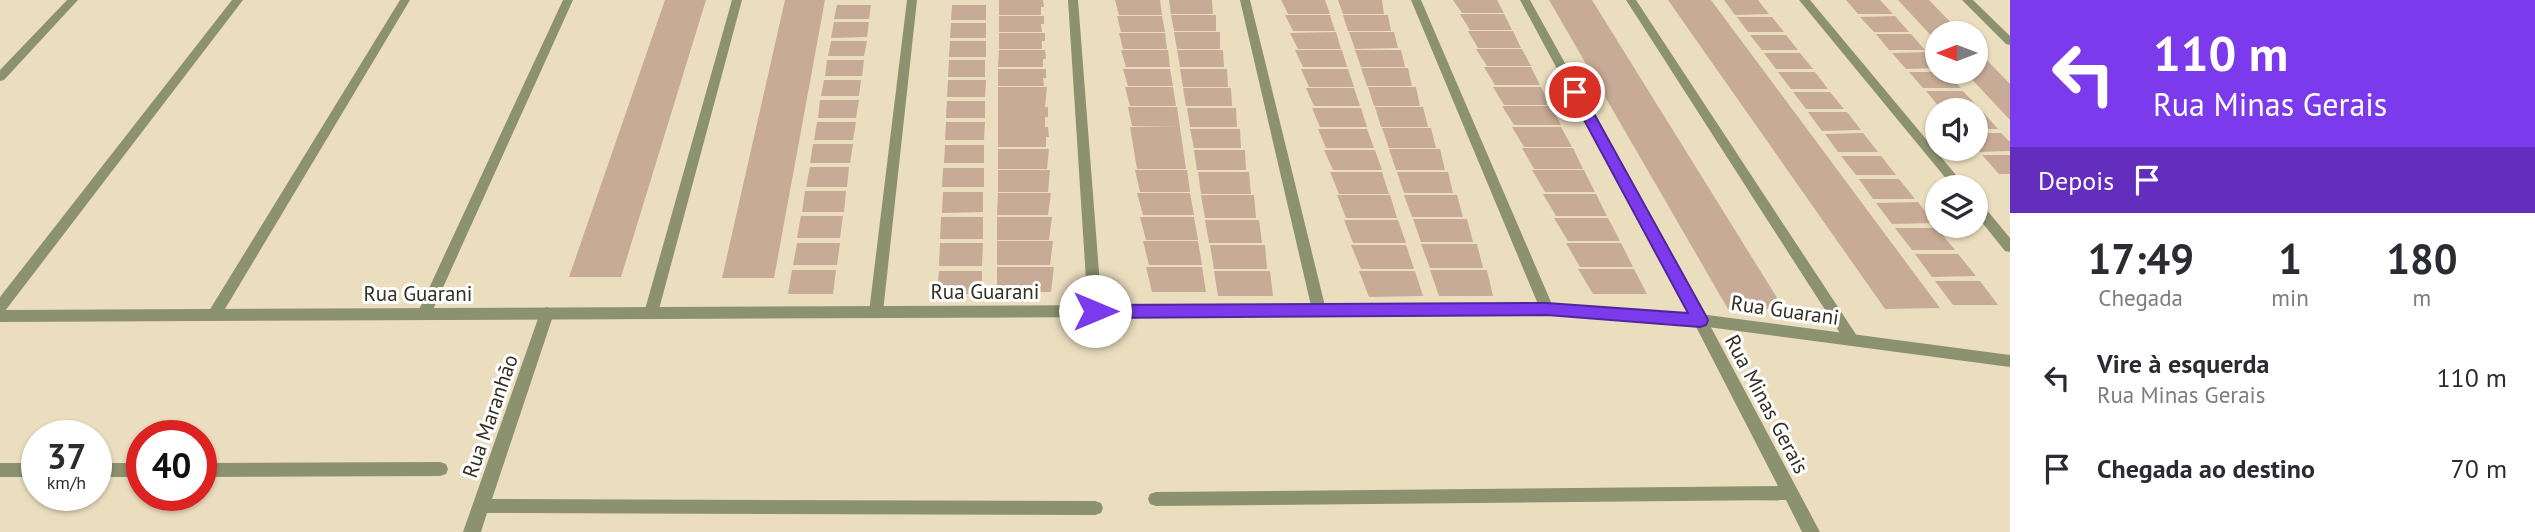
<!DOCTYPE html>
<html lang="pt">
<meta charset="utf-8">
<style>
:root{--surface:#fff;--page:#f7f7f7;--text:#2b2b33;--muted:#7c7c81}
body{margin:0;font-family:"PT Sans",sans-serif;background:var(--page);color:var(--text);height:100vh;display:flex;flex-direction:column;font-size:26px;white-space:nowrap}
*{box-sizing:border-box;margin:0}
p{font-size:23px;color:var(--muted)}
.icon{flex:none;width:38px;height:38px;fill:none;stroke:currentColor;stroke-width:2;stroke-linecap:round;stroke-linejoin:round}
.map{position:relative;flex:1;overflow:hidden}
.panel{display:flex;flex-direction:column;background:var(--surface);width:525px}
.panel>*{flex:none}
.guide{background:#7c3aed;color:#fff;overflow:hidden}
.needle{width:46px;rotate:270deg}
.tools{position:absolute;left:1925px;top:21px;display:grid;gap:14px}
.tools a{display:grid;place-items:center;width:63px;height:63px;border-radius:50%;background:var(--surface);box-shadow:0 2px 5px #0004;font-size:35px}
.speed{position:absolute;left:21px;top:420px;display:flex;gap:14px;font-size:35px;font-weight:700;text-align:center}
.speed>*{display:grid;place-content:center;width:91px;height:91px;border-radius:50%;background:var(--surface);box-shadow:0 2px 5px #0004;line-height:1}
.speed small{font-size:18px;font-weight:400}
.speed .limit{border:10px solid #d22;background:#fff;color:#111}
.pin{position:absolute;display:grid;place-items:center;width:60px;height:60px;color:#fff;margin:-30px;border:4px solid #fff;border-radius:50%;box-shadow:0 2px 7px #0007}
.me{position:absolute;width:77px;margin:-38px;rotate:90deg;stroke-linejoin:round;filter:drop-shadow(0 0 5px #0008)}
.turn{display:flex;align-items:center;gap:24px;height:147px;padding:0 28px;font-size:32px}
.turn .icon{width:91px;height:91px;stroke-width:2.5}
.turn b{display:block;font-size:49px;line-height:60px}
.then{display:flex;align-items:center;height:66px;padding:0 28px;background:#0003;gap:14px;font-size:26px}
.eta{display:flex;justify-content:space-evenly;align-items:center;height:119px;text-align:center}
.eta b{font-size:42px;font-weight:700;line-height:49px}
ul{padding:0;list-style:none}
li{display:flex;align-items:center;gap:21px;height:91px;padding:0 28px}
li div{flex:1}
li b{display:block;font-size:26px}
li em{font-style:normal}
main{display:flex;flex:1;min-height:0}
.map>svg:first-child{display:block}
.building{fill:#c7ab96}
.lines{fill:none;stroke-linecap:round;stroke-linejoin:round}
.minor{fill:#8c9170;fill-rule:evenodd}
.tertiary{fill:#8c9170;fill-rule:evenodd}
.route{fill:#7c3aed;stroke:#51269a;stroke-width:2}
.labels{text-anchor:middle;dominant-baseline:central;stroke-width:6;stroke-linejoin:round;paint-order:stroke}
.street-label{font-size:21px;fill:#342f23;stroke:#fff}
</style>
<main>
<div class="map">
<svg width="2010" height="532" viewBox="0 0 2010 532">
<rect width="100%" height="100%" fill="#ebdebf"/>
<path class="building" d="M665,0H706L621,277H569Z
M785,0H825L774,278H722Z
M999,0H1043L1044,7H1041V15H999Z
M1115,0H1160L1162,15H1119Z
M1169,0H1212L1213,14H1171Z
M1281,0H1325L1330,14H1288Z
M1338,0H1382L1384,14H1343Z
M1453,0H1497L1504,13H1462Z
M1549,0H1592L1784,309H1728Z
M1668,0H1711L1940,308L1885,309Z
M1724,0H1758L1769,14L1735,15Z
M1846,0H1880L1893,14H1858Z
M1898,0H1929L1961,33H1937V42Z
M837,5H871L869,19H834Z
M952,5H986V20H951Z
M1460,14H1504L1512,30H1470Z
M1171,15H1216V31H1174Z
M1285,15H1330L1335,31H1293Z
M1343,15H1388L1391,31H1348Z
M999,16H1044V24H1041L1042,32H999Z
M1117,16H1162L1165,32H1121Z
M1895,16L1909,32H1874L1860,17Z
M1737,17H1772L1784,32H1748Z
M834,22H869L867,37L831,38Z
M951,23H986V38H950Z
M1468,31H1513L1521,48H1478Z
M1174,32H1220V49H1177Z
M1336,32L1341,49H1298L1290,33Z
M1349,32H1394L1398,48L1355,49Z
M999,33H1045V41H1042V49H999Z
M1119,33H1165L1167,49H1123Z
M1876,34H1911L1925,50H1889Z
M1750,35H1786L1798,50H1762Z
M831,41H867L864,56H828Z
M950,41H986V57H949Z
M1476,49H1522L1531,66H1487Z
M1976,49L2010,84V120L1965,72H1976Z
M999,50H1045L1046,59H1043V67H998Z
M1121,50H1168L1170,67H1126Z
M1177,50H1223L1224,67H1180Z
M1295,50H1342L1347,67H1303Z
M1355,50H1401L1405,67H1361Z
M1928,52L1937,63V68L1906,69L1892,53Z
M1764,53H1800L1813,69H1776Z
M827,60H864L862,76H825Z
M949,60H985V77H948Z
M1484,67H1531L1540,85H1495Z
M1361,68H1408L1412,86H1367Z
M998,69H1046V78H1043L1044,86H998Z
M1123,69H1170L1173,86H1128Z
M1180,69H1227L1228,87H1183Z
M1301,69H1348L1354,87H1309Z
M1778,72H1815L1828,89H1791Z
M1909,72H1945L1961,88H1923Z
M824,80H861L859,96H821Z
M948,80H986L985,97H947Z
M998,87H1047L1045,107H1048V117H1045V127H1048L1049,137H1046V147H998Z
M1125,87H1173L1176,106H1130Z
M1368,87H1416L1420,106H1374Z
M1493,87H1541L1550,105H1504Z
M1183,88H1231L1232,106H1186Z
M1306,88H1354L1360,106H1314Z
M1926,91H1963L1979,108L1941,109Z
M1793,92H1830L1844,109H1806Z
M820,100H859L856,118H818Z
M947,101H985V118H946Z
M1502,106H1551L1561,125H1514Z
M1128,107H1177L1186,169H1137L1130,127L1177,126H1132Z
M1375,107H1423L1428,127H1381Z
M1187,108H1236L1237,127H1190Z
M1312,108H1361L1367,127H1320Z
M1976,111H1982L1998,129H1976Z
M1808,112H1847L1861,130L1822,131Z
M817,122H856L853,140H814Z
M946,122H985L984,140H945Z
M1512,127H1561L1572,147H1524Z
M1382,128H1431L1436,148H1389Z
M1190,129H1240L1241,148H1194Z
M1318,129H1367L1374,148H1326Z
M1863,133L1878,152H1838L1825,134Z
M1976,133H2001L2010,142V151L1979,152L1976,148Z
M813,144H853L850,163H810Z
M945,145H984V163H944Z
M1522,148H1573L1583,169H1534Z
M998,149H1049L1047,169H998Z
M1389,149H1440L1445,170H1396Z
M1194,150H1245L1246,170H1197Z
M1324,150H1375L1382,170H1333Z
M1982,155H2010V174H1999Z
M1841,156H1881L1896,175H1856Z
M810,167H849L847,187H806Z
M943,168H984V187H942Z
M998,170H1050L1048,192H998Z
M1135,170H1187L1190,192H1140Z
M1532,170H1584L1595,192H1545Z
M1198,172H1249L1251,194H1201Z
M1330,172H1382L1389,194H1339Z
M1397,172H1448L1453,193H1404Z
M1859,179H1899L1915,199H1873Z
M805,191H846L844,212H802Z
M943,192H983V212L942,213Z
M998,193H1051L1048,215H997Z
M1137,193H1190L1194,215H1143Z
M1543,194H1596L1607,216H1556Z
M1201,195H1254L1256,218H1205Z
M1337,195H1390L1397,218H1346Z
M1404,195H1457L1463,217H1412Z
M1918,202L1934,223L1892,224L1876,203Z
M801,216H843L840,238H797Z
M941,217H983V239H940Z
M997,217H1052L1049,240H997Z
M1140,217H1194L1198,240H1146Z
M1554,218H1608L1620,241H1568Z
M1413,219H1467L1473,242H1421Z
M1205,220H1259L1262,243H1209Z
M1344,220H1398L1406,243H1353Z
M1895,228H1937L1955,250H1912Z
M997,241H1053L1050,265H997Z
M1143,241H1198L1202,265H1149Z
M797,243H840L837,265H793Z
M940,243H983L982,266H939Z
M1566,243H1621L1633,267H1580Z
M1421,244H1477L1483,268H1430Z
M1210,245H1265L1267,269H1214Z
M1351,245H1406L1414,269H1361Z
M1915,254H1958L1976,276L1932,277Z
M997,267H1054L1051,292H997Z
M1146,267H1202L1206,292H1152Z
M1578,269H1634L1647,294H1593Z
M792,270H836L833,294H788Z
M1430,270H1487L1493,296H1439Z
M939,271H982V294H937Z
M1214,271H1270L1273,296H1218Z
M1359,271H1415L1423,296L1369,297Z
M1935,281H1980L1998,305H1953Z"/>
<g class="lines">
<path class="minor" d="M67,0H78L4,80L0,81V70Z
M232,0H243L5,311L0,313V297Z
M400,0H410L219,319H209L207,315L209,311Z
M563,0H573L431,314L429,318H419L417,314Z
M732,0H742L658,313L656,317H646L644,313Z
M907,0H917L883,312L881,316H871L869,312Z
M1068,0H1078L1102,311L1100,315H1090L1088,311Z
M1240,0H1250L1326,310L1324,314H1314L1312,310Z
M1411,0H1421L1554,309L1552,313H1542L1540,309Z
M1520,0H1530L1705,316L1820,532H1802L1786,500L1156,506L1150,504L1148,499L1150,494L1156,492L1778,486L1693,321Z
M1626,0H1636L1857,336L1859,340L1857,344H1847Z
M1799,0H1810L1966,187H1953Z
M1962,0H1973L2010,36V45L2006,44Z
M1976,201L1981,203L2010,238V252L2005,251L1976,215Z
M547,307L552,309L554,313L492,499L1095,501L1101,503L1103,508L1101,513L1095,515L487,513L481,532H463L540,313L542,309Z
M440,462L446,464L448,469L446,474L440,476L201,477V463Z
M0,463H37V477H0Z
M96,463H142V477H96Z"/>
<path class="tertiary" d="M1547,303L1700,314L2010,355V367L1700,326L1547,315L0,322V310Z"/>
</g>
<path class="route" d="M1575,87L1582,92L1706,316L1708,320L1706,325L1700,327L1547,315L1095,318L1087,311L1095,305L1547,303L1688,313L1569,92Z"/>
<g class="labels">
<g class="street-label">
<text x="985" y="291">Rua Guarani</text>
<text x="418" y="293">Rua Guarani</text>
<text transform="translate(1785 310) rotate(8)">Rua Guarani</text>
<text transform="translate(1767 404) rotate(62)">Rua Minas Gerais</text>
<text transform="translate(490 416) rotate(-71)">Rua Maranhão</text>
</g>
</g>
</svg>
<div class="tools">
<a><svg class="needle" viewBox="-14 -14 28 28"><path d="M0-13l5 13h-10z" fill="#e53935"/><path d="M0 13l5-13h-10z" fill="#7c7c81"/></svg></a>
<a><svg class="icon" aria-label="sound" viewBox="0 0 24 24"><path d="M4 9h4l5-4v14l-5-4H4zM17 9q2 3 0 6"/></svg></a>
<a><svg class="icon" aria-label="layers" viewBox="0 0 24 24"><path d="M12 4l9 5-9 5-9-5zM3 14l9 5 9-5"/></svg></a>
</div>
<div class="speed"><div>37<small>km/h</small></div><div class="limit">40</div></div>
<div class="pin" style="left:1575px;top:92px;background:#d93025"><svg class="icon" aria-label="arrive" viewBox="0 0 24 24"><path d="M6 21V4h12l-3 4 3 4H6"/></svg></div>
<svg class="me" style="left:1095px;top:311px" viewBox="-20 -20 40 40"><circle r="19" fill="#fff"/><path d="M0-13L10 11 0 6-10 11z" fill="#7c3aed"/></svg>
</div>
<section class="panel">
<div class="guide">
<div class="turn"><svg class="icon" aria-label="left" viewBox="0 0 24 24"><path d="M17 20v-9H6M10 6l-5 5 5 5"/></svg><div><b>110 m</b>Rua Minas Gerais</div></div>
<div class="then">Depois<svg class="icon" aria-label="arrive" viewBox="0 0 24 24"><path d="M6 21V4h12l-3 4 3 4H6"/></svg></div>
</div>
<div class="eta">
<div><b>17:49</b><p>Chegada</p></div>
<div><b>1</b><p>min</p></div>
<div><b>180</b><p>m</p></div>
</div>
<ul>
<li><svg class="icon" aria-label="left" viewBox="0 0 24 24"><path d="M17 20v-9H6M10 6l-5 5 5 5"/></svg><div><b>Vire à esquerda</b><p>Rua Minas Gerais</p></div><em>110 m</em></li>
<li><svg class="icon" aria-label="arrive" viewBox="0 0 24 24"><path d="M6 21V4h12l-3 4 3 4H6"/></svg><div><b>Chegada ao destino</b></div><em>70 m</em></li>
</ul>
</section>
</main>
